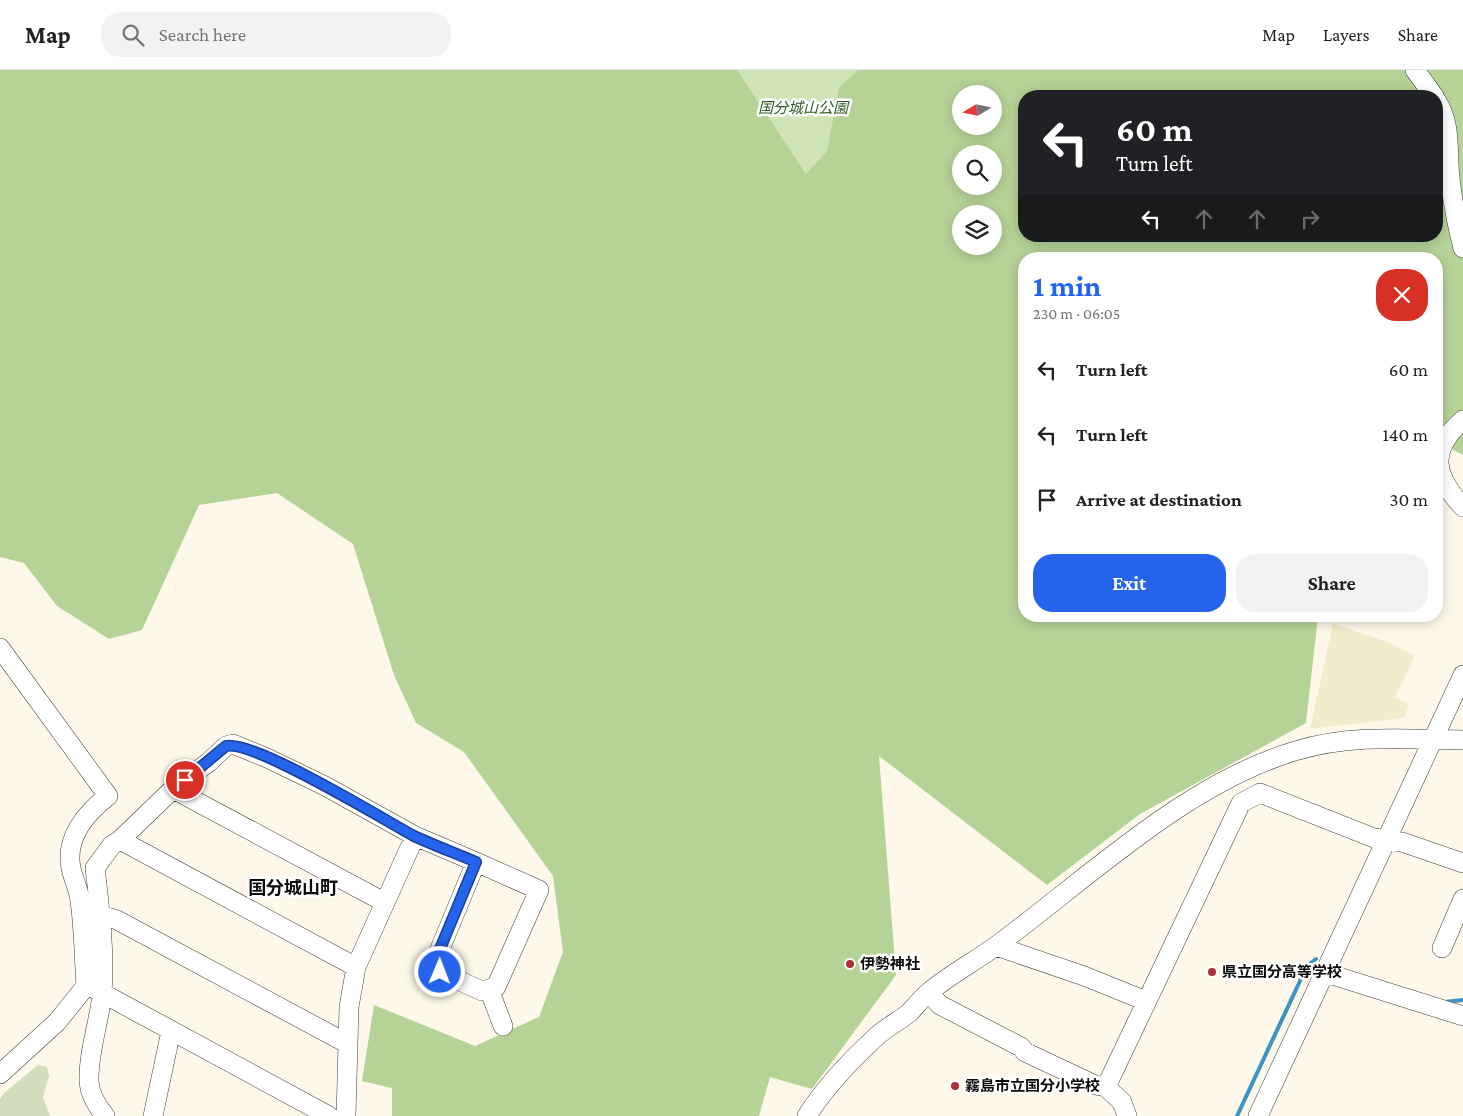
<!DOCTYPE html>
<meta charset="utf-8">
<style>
:root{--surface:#fff;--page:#f2f2f2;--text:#202124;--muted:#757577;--line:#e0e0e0;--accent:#2563eb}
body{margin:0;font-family:"Crimson Pro","Noto Sans JP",serif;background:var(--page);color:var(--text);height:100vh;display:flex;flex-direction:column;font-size:19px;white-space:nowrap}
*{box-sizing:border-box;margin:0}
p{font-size:16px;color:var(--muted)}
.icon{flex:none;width:28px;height:28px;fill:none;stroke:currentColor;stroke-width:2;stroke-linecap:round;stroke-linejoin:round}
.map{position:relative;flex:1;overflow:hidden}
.sheet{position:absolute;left:1018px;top:182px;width:425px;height:370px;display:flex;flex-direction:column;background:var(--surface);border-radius:20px;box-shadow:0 2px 12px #0003}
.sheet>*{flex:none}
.hud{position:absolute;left:1018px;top:20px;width:425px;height:152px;border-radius:20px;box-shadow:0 2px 12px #0003;background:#202124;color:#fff;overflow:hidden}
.needle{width:32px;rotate:260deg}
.buttons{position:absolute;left:952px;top:15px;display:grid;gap:10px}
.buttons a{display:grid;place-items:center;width:50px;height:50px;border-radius:50%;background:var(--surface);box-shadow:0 2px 12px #0003;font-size:25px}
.pin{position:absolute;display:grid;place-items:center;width:42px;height:42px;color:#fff;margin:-21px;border:2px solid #fff;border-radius:50%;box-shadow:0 1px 5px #0007}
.me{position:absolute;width:55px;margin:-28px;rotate:1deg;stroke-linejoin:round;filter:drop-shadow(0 0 4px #0008)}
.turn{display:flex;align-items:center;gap:18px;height:105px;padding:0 15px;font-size:22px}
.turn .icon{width:65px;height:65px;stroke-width:2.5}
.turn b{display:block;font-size:35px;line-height:42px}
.lanes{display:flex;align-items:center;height:48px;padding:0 15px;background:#0003;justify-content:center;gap:25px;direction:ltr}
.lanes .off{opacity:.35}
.round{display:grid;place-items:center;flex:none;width:52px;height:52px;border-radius:20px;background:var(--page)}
.head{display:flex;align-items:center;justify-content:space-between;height:85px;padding:0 15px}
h1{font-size:30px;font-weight:700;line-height:38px;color:var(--accent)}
.primary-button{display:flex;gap:10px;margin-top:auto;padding:10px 15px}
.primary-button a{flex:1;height:58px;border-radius:20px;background:var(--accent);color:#fff;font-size:20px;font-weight:700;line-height:58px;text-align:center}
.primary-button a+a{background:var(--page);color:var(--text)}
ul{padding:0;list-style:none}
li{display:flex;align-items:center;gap:15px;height:65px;padding:0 15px}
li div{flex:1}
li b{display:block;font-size:19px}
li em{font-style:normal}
header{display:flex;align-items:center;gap:30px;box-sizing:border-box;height:70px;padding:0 25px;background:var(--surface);border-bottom:1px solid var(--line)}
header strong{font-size:24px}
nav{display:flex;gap:28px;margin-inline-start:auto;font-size:18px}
.search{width:350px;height:45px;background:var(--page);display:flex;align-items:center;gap:12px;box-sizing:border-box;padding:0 18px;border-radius:20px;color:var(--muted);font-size:19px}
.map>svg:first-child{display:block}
.farmland{fill:#f0eccc}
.green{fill:#d0e4b6}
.forest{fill:#b5d397;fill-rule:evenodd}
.cemetery{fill:#d3dcbd}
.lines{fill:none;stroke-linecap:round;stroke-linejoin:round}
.stream{stroke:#3f93c1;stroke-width:4}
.minor-casing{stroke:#3d3d3d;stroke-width:20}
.minor{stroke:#fff;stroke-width:19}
.route-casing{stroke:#184099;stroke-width:12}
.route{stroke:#2563eb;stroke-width:9}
.poi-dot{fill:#ae2e3a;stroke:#fff;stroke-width:2}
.labels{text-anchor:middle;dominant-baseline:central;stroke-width:5;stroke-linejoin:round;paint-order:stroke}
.park-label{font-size:15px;font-style:italic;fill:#2f5b21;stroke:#fff}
.poi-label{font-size:15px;font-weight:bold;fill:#0a0a0a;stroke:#fff;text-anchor:start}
.quarter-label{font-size:18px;font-weight:bold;fill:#0a0a0a;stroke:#fff}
</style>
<header>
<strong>Map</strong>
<div class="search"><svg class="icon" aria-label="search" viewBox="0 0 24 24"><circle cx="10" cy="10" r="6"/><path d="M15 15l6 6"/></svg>Search here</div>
<nav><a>Map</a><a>Layers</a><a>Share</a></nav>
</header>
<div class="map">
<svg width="1463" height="1046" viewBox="0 0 1463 1046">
<rect width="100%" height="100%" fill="#fdf8e9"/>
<path class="farmland" d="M1333,554L1388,572L1414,585L1411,595L1395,627L1409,635L1404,648L1310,659Z"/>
<path class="green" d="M731,0H876L831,94L810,118Z"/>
<path class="forest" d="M0,0H737L806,104L827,81L839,18L858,0H1463V385L1436,371V189H1024V546H1318L1306,653L1140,744L1047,815L879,686L896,905L812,1019L770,1007L759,1046H392V1018L362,1011L374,935L475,976L539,947L563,882L553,806L464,682L416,653L394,605L353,474L277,423L199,435L142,560L109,569L57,536L24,493L0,487ZM961,24H994V56H961ZM1024,26H1436V166H1024ZM961,84H994V116H961ZM961,144H994V176H961Z"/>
<path class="cemetery" d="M38,995L47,997L49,1006L43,1027L50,1046H0V1029L4,1023Z"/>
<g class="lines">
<path class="stream" d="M1444,932L1463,930
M1237,1046L1307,896L1316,889"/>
<defs>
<path id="minor" d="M1415,0L1434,26
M1436,30C1452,54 1447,81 1450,109C1453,132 1457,156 1463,178
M1463,350C1428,380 1434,406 1463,437
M0,578L108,726C86,743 65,768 71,798C73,809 79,819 80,831C84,859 84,888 86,916L57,952L0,1004
M173,719L384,832
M120,770L356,897
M476,792L539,820L496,917L482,921L440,902L435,891Z
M101,845L117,850L348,974
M996,876L1084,906L1146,931
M1442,878L1463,829
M1326,903L1463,946
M93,918L329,1046
M489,919L503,956
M929,923L940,935L1021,977L1025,982L1095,1015L1106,1017L1241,733L1260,723L1374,768L1402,772L1463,793
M1106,1017L1122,1032L1127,1046
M105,1046C97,1036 90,1025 89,1012C88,982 99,954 102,924C105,882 100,839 95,798L112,775L120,770L173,719L209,692L226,676L233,674L267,688L325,716L415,766L476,792
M153,1046L171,961
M346,1046L349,937L356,897L415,766
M807,1046C825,1017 852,989 877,966C887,957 899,951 909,943C915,937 921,929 928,923C949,905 974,892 996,876C1087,809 1185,714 1295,681C1350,664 1406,669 1463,670
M1258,1046L1463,605"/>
</defs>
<use href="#minor" class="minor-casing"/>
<use href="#minor" class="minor"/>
</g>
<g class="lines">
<defs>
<path id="route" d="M185,710L226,676C252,669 383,749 412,765C433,775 455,783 476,792L435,891L440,902"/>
</defs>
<use href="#route" class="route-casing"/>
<use href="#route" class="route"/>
</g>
<g class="poi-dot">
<circle cx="850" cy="894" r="5"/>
<circle cx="1212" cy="902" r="5"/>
<circle cx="955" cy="1016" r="5"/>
</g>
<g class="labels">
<g class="park-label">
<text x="803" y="38">国分城山公園</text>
</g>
<g class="poi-label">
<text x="860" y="894">伊勢神社</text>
<text x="1222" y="902">県立国分高等学校</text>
<text x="965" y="1016">霧島市立国分小学校</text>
</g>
<g class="quarter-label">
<text x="293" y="818">国分城山町</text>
</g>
</g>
</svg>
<div class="buttons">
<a><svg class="needle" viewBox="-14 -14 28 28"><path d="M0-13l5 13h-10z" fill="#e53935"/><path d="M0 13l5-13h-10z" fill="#757577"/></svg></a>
<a><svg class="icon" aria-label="search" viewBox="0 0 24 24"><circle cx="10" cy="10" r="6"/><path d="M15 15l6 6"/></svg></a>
<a><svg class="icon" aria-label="layers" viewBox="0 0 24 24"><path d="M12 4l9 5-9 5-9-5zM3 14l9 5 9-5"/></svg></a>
</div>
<div class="pin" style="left:185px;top:710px;background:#d93025"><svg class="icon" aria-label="arrive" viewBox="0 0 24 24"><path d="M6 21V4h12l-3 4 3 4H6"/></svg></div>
<svg class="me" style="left:440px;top:902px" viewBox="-20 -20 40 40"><circle r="17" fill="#2563eb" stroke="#fff" stroke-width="3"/><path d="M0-11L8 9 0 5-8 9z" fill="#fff"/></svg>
<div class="hud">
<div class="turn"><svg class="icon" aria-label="left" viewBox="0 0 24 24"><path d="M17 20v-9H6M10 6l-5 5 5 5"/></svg><div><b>60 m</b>Turn left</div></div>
<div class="lanes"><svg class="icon" aria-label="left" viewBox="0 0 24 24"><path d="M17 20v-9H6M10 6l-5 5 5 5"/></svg><svg class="icon off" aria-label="ahead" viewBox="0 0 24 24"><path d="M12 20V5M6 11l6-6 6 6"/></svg><svg class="icon off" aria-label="ahead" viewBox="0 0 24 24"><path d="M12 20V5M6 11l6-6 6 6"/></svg><svg class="icon off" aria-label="right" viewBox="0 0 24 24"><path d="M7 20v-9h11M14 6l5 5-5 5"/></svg></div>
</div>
<section class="sheet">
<div class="head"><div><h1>1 min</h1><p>230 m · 06:05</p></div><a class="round" style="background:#d93025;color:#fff"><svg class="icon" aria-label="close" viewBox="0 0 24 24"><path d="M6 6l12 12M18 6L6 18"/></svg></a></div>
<ul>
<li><svg class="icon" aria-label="left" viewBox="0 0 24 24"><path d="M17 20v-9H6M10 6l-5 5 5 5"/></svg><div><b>Turn left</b></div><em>60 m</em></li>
<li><svg class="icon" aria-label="left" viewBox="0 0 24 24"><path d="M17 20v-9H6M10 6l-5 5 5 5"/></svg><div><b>Turn left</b></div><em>140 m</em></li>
<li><svg class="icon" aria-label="arrive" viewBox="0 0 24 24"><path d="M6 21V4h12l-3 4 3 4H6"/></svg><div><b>Arrive at destination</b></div><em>30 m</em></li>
</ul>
<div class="primary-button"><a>Exit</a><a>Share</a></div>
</section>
</div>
